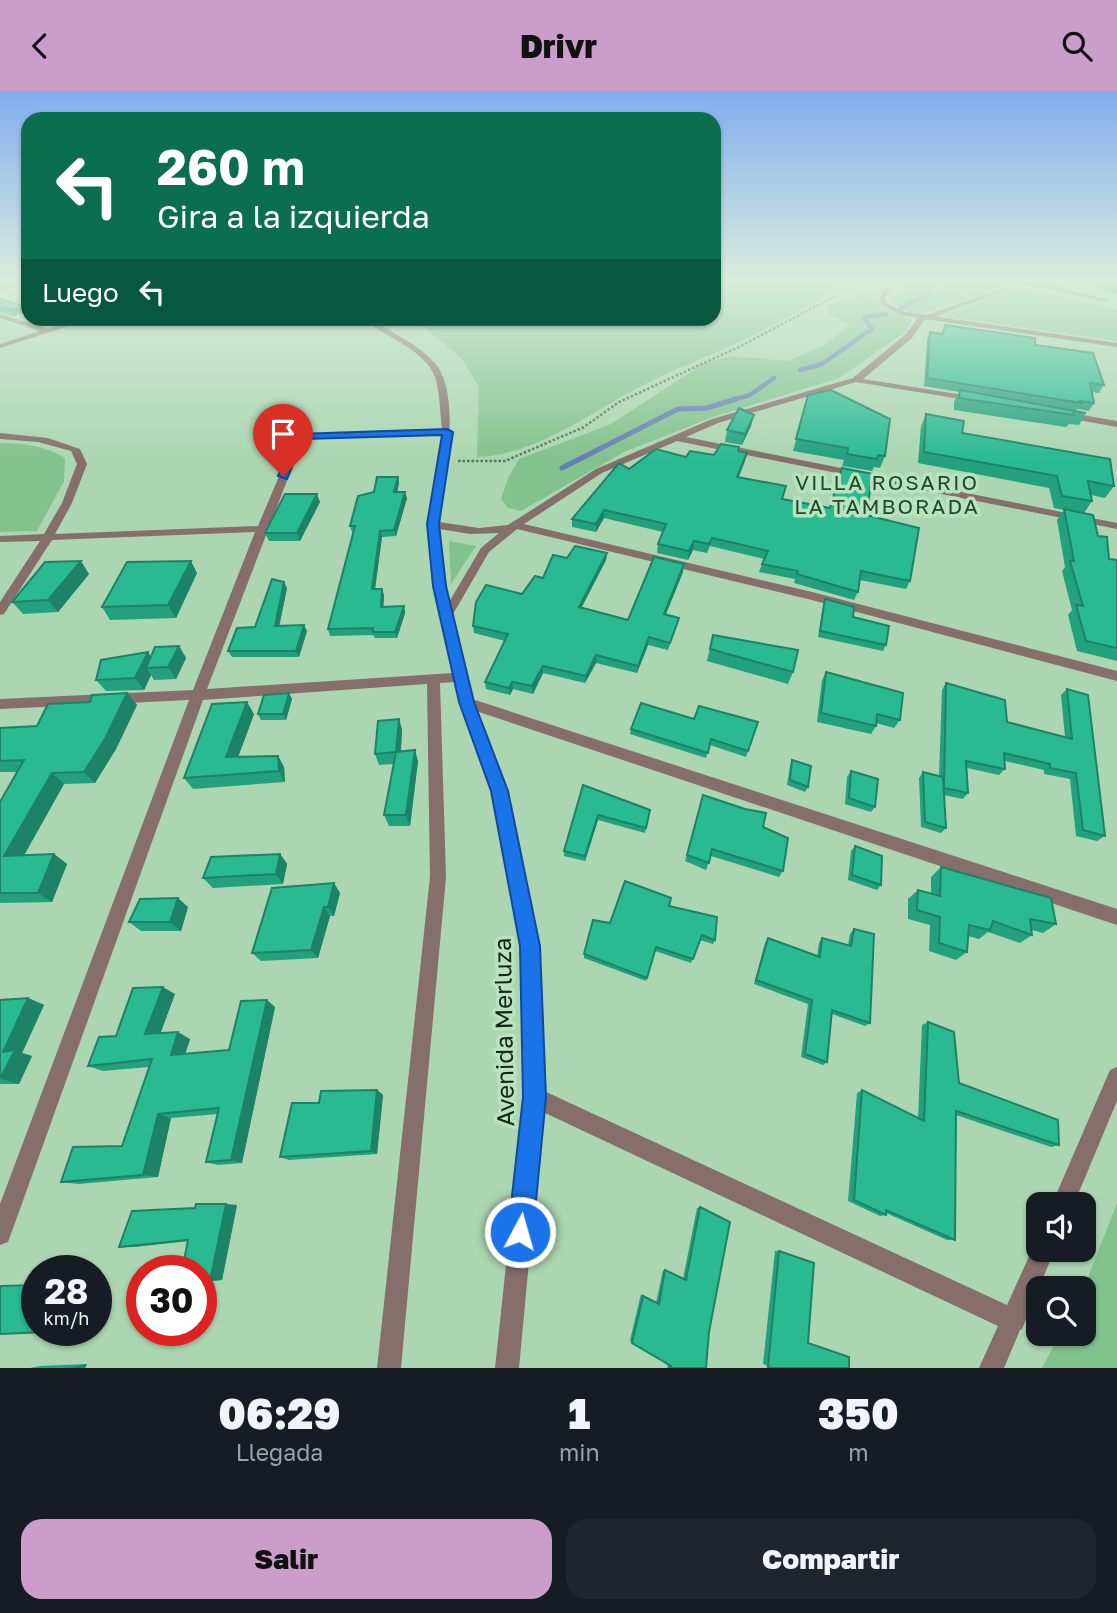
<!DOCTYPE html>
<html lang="es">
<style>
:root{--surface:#171b24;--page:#20242c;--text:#f1f3f6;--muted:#9ea1a6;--accent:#ca9dcb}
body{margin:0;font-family:"Golos Text",sans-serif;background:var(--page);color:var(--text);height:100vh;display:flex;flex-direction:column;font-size:26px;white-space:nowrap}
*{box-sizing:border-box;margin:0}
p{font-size:23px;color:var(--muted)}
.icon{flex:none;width:38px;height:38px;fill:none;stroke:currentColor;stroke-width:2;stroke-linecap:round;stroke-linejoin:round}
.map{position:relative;height:1277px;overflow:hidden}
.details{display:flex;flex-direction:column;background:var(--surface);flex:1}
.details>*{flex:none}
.hud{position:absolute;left:21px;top:21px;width:700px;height:214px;border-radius:21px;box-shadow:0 2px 5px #0004;background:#0b6e4f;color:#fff;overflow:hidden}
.buttons{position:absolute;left:1026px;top:1101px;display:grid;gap:14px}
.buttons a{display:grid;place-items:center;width:70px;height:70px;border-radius:14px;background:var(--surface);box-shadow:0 2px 5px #0004;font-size:35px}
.speed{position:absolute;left:21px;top:1164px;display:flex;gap:14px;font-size:35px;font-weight:700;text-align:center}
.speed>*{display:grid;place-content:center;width:91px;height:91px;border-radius:50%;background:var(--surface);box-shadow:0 2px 5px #0004;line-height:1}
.speed small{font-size:18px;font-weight:400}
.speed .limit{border:10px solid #d22;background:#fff;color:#111}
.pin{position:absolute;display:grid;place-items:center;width:60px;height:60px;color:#fff;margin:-72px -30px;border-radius:50% 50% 50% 0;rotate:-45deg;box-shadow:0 0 7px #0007}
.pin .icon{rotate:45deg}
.me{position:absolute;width:77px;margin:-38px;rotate:6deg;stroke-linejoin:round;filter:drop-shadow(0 0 5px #0008)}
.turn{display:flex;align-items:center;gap:24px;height:147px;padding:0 21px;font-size:32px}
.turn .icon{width:91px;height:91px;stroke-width:2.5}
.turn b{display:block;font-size:49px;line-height:60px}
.then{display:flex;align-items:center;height:66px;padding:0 21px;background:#0003;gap:14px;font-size:26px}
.eta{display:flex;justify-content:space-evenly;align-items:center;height:119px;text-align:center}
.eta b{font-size:42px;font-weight:800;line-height:49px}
.button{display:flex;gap:14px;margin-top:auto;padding:14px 21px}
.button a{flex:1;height:80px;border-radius:21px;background:var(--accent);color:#111;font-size:28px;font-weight:800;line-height:80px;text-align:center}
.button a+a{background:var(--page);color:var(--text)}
header{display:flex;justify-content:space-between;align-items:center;height:91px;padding:0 21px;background:var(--accent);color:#111;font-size:32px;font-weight:800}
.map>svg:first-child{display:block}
.green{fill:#82c28d}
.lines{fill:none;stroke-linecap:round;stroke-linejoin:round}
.stream-far1{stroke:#647db7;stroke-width:4.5}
.stream{stroke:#647db7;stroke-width:5}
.path{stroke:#59765e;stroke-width:2.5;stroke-dasharray:2.5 2;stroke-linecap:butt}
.lane{fill:#866e6a;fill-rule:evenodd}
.street{fill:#866e6a;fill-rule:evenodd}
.wall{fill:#23a07e}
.shaded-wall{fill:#1d8266}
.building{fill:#29ba92;stroke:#1d8266;stroke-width:2}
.route{fill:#1a73e8;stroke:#114b97;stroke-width:2}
.labels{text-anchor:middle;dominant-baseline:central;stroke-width:7;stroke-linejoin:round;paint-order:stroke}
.far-neighbourhood-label{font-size:21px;letter-spacing:2px;fill:#21482a;stroke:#b8e3be}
.street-label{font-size:24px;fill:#142517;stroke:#b8e3be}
</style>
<header><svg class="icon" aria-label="back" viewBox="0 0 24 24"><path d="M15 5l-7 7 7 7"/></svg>Drivr<svg class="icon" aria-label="search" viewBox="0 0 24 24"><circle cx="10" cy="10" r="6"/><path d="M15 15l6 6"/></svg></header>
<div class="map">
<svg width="1117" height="1277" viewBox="0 0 1117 1277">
<rect width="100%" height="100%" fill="#abd6b1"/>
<path class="green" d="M714,190H831L840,198C803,217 768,238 730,255C703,268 674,278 647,292C595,318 536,365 477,366L479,296L461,267L414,228H714Z
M909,190L964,198L1001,195L1000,198L922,222L909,221L893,213L897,203Z
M1018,195L1117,219V250L942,225Z
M863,204L884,217L912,229L906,240L839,287L713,326L624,361L521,420L508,417L501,408L509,385L519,368L611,333L703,273L730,265L787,270L823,255L851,234L830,224L828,215Z
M0,352C23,352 46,355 65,367L64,390L37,440L0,441Z
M449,450L476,455L451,493Z
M1117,1112V1277H1042L1060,1243L1083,1242V1199Z"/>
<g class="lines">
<path class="stream-far1" d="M901,217L932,201
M800,279L822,273L872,238L864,226L886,223
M730,310L750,304L774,287"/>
<path class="stream" d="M562,377L678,318L707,317L736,308"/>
<path class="path" d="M458,370H505L584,336L619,311L741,255L850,197L840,190"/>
<path class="lane" d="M1013,190L1014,193L1005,200L925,229L918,227L1001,198Z
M1020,191L1045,193L1109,209L1106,211L1045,197L1018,194Z"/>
<path class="street" d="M18,190H28L0,201V197Z
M890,190H897L886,205V212L905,221L1117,252V256L925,228L912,247L863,288L976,306L980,309L979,311L856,291L718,332L686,346L1117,432V438L677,350L602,382L524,433L812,501L1117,580V590L812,509L517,438L489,461L452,525L472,608L1117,818V834L476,620L507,700L539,855L544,1000L1007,1214L1036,1150L1038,1149V1158H1055L1022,1238L1020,1239L1004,1277H979L998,1235L543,1021L519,1277H495L524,1006L521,855L491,700L459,611L455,591L440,592L446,786L401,1277H377L430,786L427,593L203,609L11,1143L8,1151L0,1154V1113L189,609L0,618V608L193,599L255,441L52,449L4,523L0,524V511L40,450L0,451V445L44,443L62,412L77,373L71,360L38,351L0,348V342L48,347L80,358L87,373L72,412L55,443L258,435L297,343L442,338C440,322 440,305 436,289C430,264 394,249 374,236L371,228H378L380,233C398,245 419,255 434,271C463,302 444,392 439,431L479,437L508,434L596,378L712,328L853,287L906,243L918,227L901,224L881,214L880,205ZM442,344L428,433L433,495L453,582L207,598L303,348ZM439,438L470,443L499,442L481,457L449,511Z
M923,190L974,194L1014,190L1023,193L1020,195L1003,193L974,198Z
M0,223L48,238L81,228H91L0,257V253L40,240L0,227Z
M1065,321L1117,330V336L1062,326V322Z
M1117,976V1010L1074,1113H1052L1110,979Z"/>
</g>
<path class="wall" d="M1077,190H1117V204Z
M0,208L23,215L27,220L14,225L0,221Z
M945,234L1035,254L1104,294L1099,302L1092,301L1094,312L1089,320L1077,318L1075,320L1086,322L1079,334L1069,333L1066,336L954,319V311L959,301L924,295L927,249L930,241L942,242Z
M808,304L885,365L880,377L874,376L872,380L842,375L844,369L793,360Z
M926,323L962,342L1114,395L1105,407L1091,404L1092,410L1084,422L1098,445L1109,468L1117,469V570L1077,560L1068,524L1072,519L1062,480L1065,476L1057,429L1064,419L1054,417L1049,397L918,372L921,335Z
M751,335L742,354L725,351L727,339Z
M738,360L745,370L739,386L782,408L830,417L842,377L866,424L910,490L906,498L860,489L858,501L854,509L794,492L795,488L759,481L764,468L710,455L707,462L693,459L688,469L657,462L658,453L663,441L604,427L596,441L572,436V428L686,366L714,364Z
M398,386L399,392L397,401L407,407L396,445L382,446L375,498H382L384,504L383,516L404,515L405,522L397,547H375L373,544L330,545L328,538L354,441H352L350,435L374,401Z
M320,411L300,450H269L265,442Z
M607,462L606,469L582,516L628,529L683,481L666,523L679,527L668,559L648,554L637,582L596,572L585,592L543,582L533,603L513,598L510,604L486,598L485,591L505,550L474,542L473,535L522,503L567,467Z
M197,482L176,527L110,529L102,516Z
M89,483L58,521L23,523L12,511Z
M287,497L279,535L304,534L307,540L299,566H232L228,560L255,536Z
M825,508L853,526L886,554L883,560L818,546L823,515Z
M713,544L793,581L788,593L707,570Z
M179,555L186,567L176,588L154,589L151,584L144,599L106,600L96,589Z
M826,581L900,629L894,637L876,632V635L871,643L817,631L822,589Z
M946,592L1007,631L1065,646L1061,604L1067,598L1105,745L1097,750L1076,745L1070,688L1044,683V679L1005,670V678L999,684L967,677L968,702L963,708L944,704L946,737L941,742L921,736L919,687L923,681L939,685L942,599Z
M127,602L137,614L116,658L95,692L64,693L24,764L54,763L67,773L52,811L0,812V711L17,681H0V637L37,635L90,611Z
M289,602L292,608L286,629H261L258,623Z
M254,623L238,666L278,665L284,676L285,691L193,698L184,687Z
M399,628L402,639L401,660L418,670L410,735H389L384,724L394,673L379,674L375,663Z
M694,628L758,631L746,666L710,654L706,667L630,643L631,638Z
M792,669L808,696L805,701L787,694L790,675Z
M851,680L875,716L871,721L845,713L847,686Z
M583,694L650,719L645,742L598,729L585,770L564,765V760Z
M703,704L763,736L783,780L779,786L711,765L706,779L685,770Z
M855,755L881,794L877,799L848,789L851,760Z
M280,763L287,773L283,793L213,797L203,787Z
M941,776L1056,833L1043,842L1032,839V844L1020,852L988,841L979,848L968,845L967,861L956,869L929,860L930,834L908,828V808L918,799L931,803V786Z
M340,802L334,825H330L318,867L261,870L252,862Z
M669,815L715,849L713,853L700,849L691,872L655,860L646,890L584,867V863L610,832Z
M188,816L181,840H141L129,831Z
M854,838L870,932L865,935L832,923L827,971L823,974L801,966L808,913L754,893L765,852L768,847L817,865L819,852L822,847L848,854L850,843Z
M175,903L160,942L190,948L185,963L229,959L275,916L242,1072L218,1074L206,1071L218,1023L171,1027L158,1086L78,1093L61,1091L122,1055L149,976L103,980L88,975L116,945Z
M28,907L44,914L22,962L32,965L19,993H0V909Z
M928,931L959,992L1059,1054L1051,1056L956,1024L955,1149H947L886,1122V1124L880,1125L848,1110L857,1002L862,999L918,1027L922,934Z
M377,999L383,1004L377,1063L289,1069L280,1066L319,1012Z
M237,1114L222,1189L210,1190L188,1150L135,1156H119Z
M700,1116L709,1241L706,1277H667L668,1273L632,1252L630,1249L641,1203L656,1212L663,1179L683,1188L697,1117Z
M775,1160H779L808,1252L772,1277L763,1273Z
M87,1273L85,1277H30L40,1275Z"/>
<path class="shaded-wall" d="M23,215L27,220L14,225L11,219Z
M754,324L751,335L742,354L745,343Z
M398,386L399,392L396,407L394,401Z
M405,401L407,407L396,445L394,439Z
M317,403L320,411L300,450L297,442Z
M604,419V427L596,441V433Z
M380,440L382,446L374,505L372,498Z
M694,450L693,459L688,469L689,460Z
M607,462L606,469L578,523L579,516Z
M81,470L89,483L58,521L48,509Z
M191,470L197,482L176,527L168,514Z
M684,473L683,481L663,530L664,523Z
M284,491L287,497L278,541L275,535Z
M382,498L384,504L383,523L381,516Z
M404,515L405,522L397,547L395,541Z
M304,534L307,540L299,566L296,560Z
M649,546L648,554L637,582L638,575Z
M179,555L186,567L176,588L168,576Z
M148,561L156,573L146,577L151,584L144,599L135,587Z
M596,564V572L585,592L586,585Z
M543,575V582L533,603L532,595Z
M512,591L513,598L510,604L509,597Z
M127,602L137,614L116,658L95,692L84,681Z
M289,602L292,608L286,629L283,623Z
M247,611L254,623L234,677L226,666Z
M399,628L402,639L400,672L396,661Z
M415,659L418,670L410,735L406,724Z
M278,665L284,676L285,691L279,680Z
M52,682L64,693L18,775L4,765Z
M598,724V729L585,770V765Z
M54,763L67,773L52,811L38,802Z
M280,763L287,773L283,793L276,783Z
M334,792L340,802L334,825L328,816Z
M178,807L188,816L181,840L170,831Z
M324,816L330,825L318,867L311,859Z
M163,896L175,903L158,949L145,943Z
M28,907L44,914L22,962L32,965L19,993L1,988L3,961Z
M267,909L275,916L242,1072L231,1069Z
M178,941L190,948L183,970L171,964Z
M377,999L383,1004L377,1063L371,1060Z
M158,1023L171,1027L158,1086L143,1084Z
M226,1113L237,1114L222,1189L210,1190Z
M87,1273L85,1277H70Z"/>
<path class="building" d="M1094,190H1117V198Z
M0,208L23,215L11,219L0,216Z
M945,234L1035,247V254L1093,262L1104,294L1090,292L1094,312L1080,310L1081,312L927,287L930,241L943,243Z
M831,299L890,328L885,365L878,364L877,368L847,363L848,357L796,348L808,304Z
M960,299L1086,322L1073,320L1074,324L959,307Z
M739,317L754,324L745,343L727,339Z
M926,323L964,330L962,342L1110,368L1114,395L1088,390L1092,410L1062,405L1057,385L924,361Z
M721,353L739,356L738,360L747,362L737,386L786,395L782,408L830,417L842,377L873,383L866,424L919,437L910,490L861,480L858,501L797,483L798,480L762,473L768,460L712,447L709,453L694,450L689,460L658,453L666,433L604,419L596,433L572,428L619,372L629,378L656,358L686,366L690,360L714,364Z
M377,386H398L394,401H405L394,439L380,440L372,498H382L381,516L404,515L395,541H373V537L328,538L355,435H350L358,405L374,401Z
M285,403H317L297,442H265Z
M1064,418L1093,424L1098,445L1107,446L1109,468L1117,469V557L1086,550L1076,514L1083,515L1070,470H1074Z
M575,455L607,462L579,516L628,529L654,466L684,473L664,523L679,527L670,552L649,546L638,575L596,564L586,585L543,575L532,595L512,591L509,597L485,591L508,543L473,535L476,511L486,494L522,503L535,485L543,487L553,464L567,467Z
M81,470L48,509L12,511L45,471Z
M191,470L168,514L102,516L127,471Z
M272,488L284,491L275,535L304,534L296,560H228L237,537L255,536Z
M825,508L854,516L853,526L889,535L886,554L820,540Z
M713,544L798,559L793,581L710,558Z
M179,555L168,576L146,577L155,556Z
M148,561L135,587L96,589L101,569Z
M826,581L903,602L900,629L877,623L876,635L821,622Z
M946,592L1005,609L1007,631L1072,648L1067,598L1088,604L1105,745L1083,739L1076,682L1050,677V673L1004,662L1005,678L966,670L968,702L944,697Z
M127,602L106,646L84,681L52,682L4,765L54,763L38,802H0V711L24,669L0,670V637L37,635L48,613L90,611L92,604Z
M289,602L283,623H258L264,604Z
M247,611L226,666L278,665L279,680L184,687L212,613Z
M641,612L694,628L699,615L758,631L748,660L711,648L708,662L631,638Z
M399,628L396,661L375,663L378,630Z
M415,659L406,724H384L396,661Z
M792,669L811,675L808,696L790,689Z
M851,680L878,688L875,716L849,707Z
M923,681L943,686L946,737L925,731Z
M583,694L650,719L646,737L598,724L585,765L564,760Z
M703,704L745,718L766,722L763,736L788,747L783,780L712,758L709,772L687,764Z
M855,755L882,765L881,794L852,784Z
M280,763L276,783L203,787L211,766Z
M941,776L1051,807L1056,833L1030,828L1032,844L993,830L990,839L969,834L967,861L939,852L940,826L917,819L918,799L940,805Z
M625,790L671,807L669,815L717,826L715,849L702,844L693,868L656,856L647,887L584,863L593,829L610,832Z
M334,792L328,816H324L311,859L252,862L272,797Z
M178,807L170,831H129L140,808Z
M854,838L874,843L870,932L832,919L827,971L805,963L812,909L756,889L768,847L820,866L822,847L851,855Z
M163,896L145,943L178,941L171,964L229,959L241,910L267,909L231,1069L206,1071L219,1017L158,1023L143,1084L61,1091L73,1056L122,1055L152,968L88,975L99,946L116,945L133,897Z
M28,907L3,961L15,959L0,988V909Z
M928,931L954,941L959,992L1058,1029L1059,1054L956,1020L955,1149L886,1119V1124L854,1109L862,999L924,1030Z
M377,999L371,1060L280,1066L292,1012H319L321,1000Z
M196,1113H226L210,1190H201V1180H182L188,1149L119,1156L132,1120L195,1117Z
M700,1116L730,1131L709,1241L706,1277H670L671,1275L632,1252L643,1205L659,1213L665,1179L686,1189Z
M779,1160L814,1172L808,1252L849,1266V1277H772L768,1276Z
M37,1194V1239H46V1241L0,1243V1198L1,1195Z"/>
<linearGradient id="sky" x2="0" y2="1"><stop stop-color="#81adf0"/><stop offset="0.51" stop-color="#d9eddc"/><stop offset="1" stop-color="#d9eddc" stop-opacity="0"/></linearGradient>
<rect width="1117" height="369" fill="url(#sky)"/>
<path class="route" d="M447,338L453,341L439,433L446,495L474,611L508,700L540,855L546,1006L533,1141L529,1150L520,1154L511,1150L508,1141L523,1006L520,855L491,700L459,611L433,495L427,433L442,344L304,348L287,388L278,385L296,343Z"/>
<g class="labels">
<g class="far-neighbourhood-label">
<text x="887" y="391">VILLA ROSARIO<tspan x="887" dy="24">LA TAMBORADA</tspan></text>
</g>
<g class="street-label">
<text transform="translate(503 941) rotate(-91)">Avenida Merluza</text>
</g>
</g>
</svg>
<div class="buttons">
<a><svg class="icon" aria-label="sound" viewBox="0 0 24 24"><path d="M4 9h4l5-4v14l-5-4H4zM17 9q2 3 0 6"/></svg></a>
<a><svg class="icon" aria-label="search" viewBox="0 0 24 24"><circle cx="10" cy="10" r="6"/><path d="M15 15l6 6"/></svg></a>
</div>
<div class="speed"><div>28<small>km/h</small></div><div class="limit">30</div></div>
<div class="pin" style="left:283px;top:385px;background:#d93025"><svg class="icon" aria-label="arrive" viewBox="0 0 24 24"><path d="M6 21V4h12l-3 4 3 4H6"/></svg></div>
<svg class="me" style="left:520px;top:1141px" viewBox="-20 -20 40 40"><circle r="17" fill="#1a73e8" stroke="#fff" stroke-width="3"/><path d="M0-11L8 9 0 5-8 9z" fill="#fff"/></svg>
<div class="hud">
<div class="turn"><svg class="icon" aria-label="left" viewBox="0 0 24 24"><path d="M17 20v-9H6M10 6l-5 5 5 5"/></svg><div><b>260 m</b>Gira a la izquierda</div></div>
<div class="then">Luego<svg class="icon" aria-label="left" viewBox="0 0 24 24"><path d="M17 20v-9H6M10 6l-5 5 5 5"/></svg></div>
</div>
</div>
<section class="details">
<div class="eta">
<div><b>06:29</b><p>Llegada</p></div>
<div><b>1</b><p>min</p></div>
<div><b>350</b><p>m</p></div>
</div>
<div class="button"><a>Salir</a><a>Compartir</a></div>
</section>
